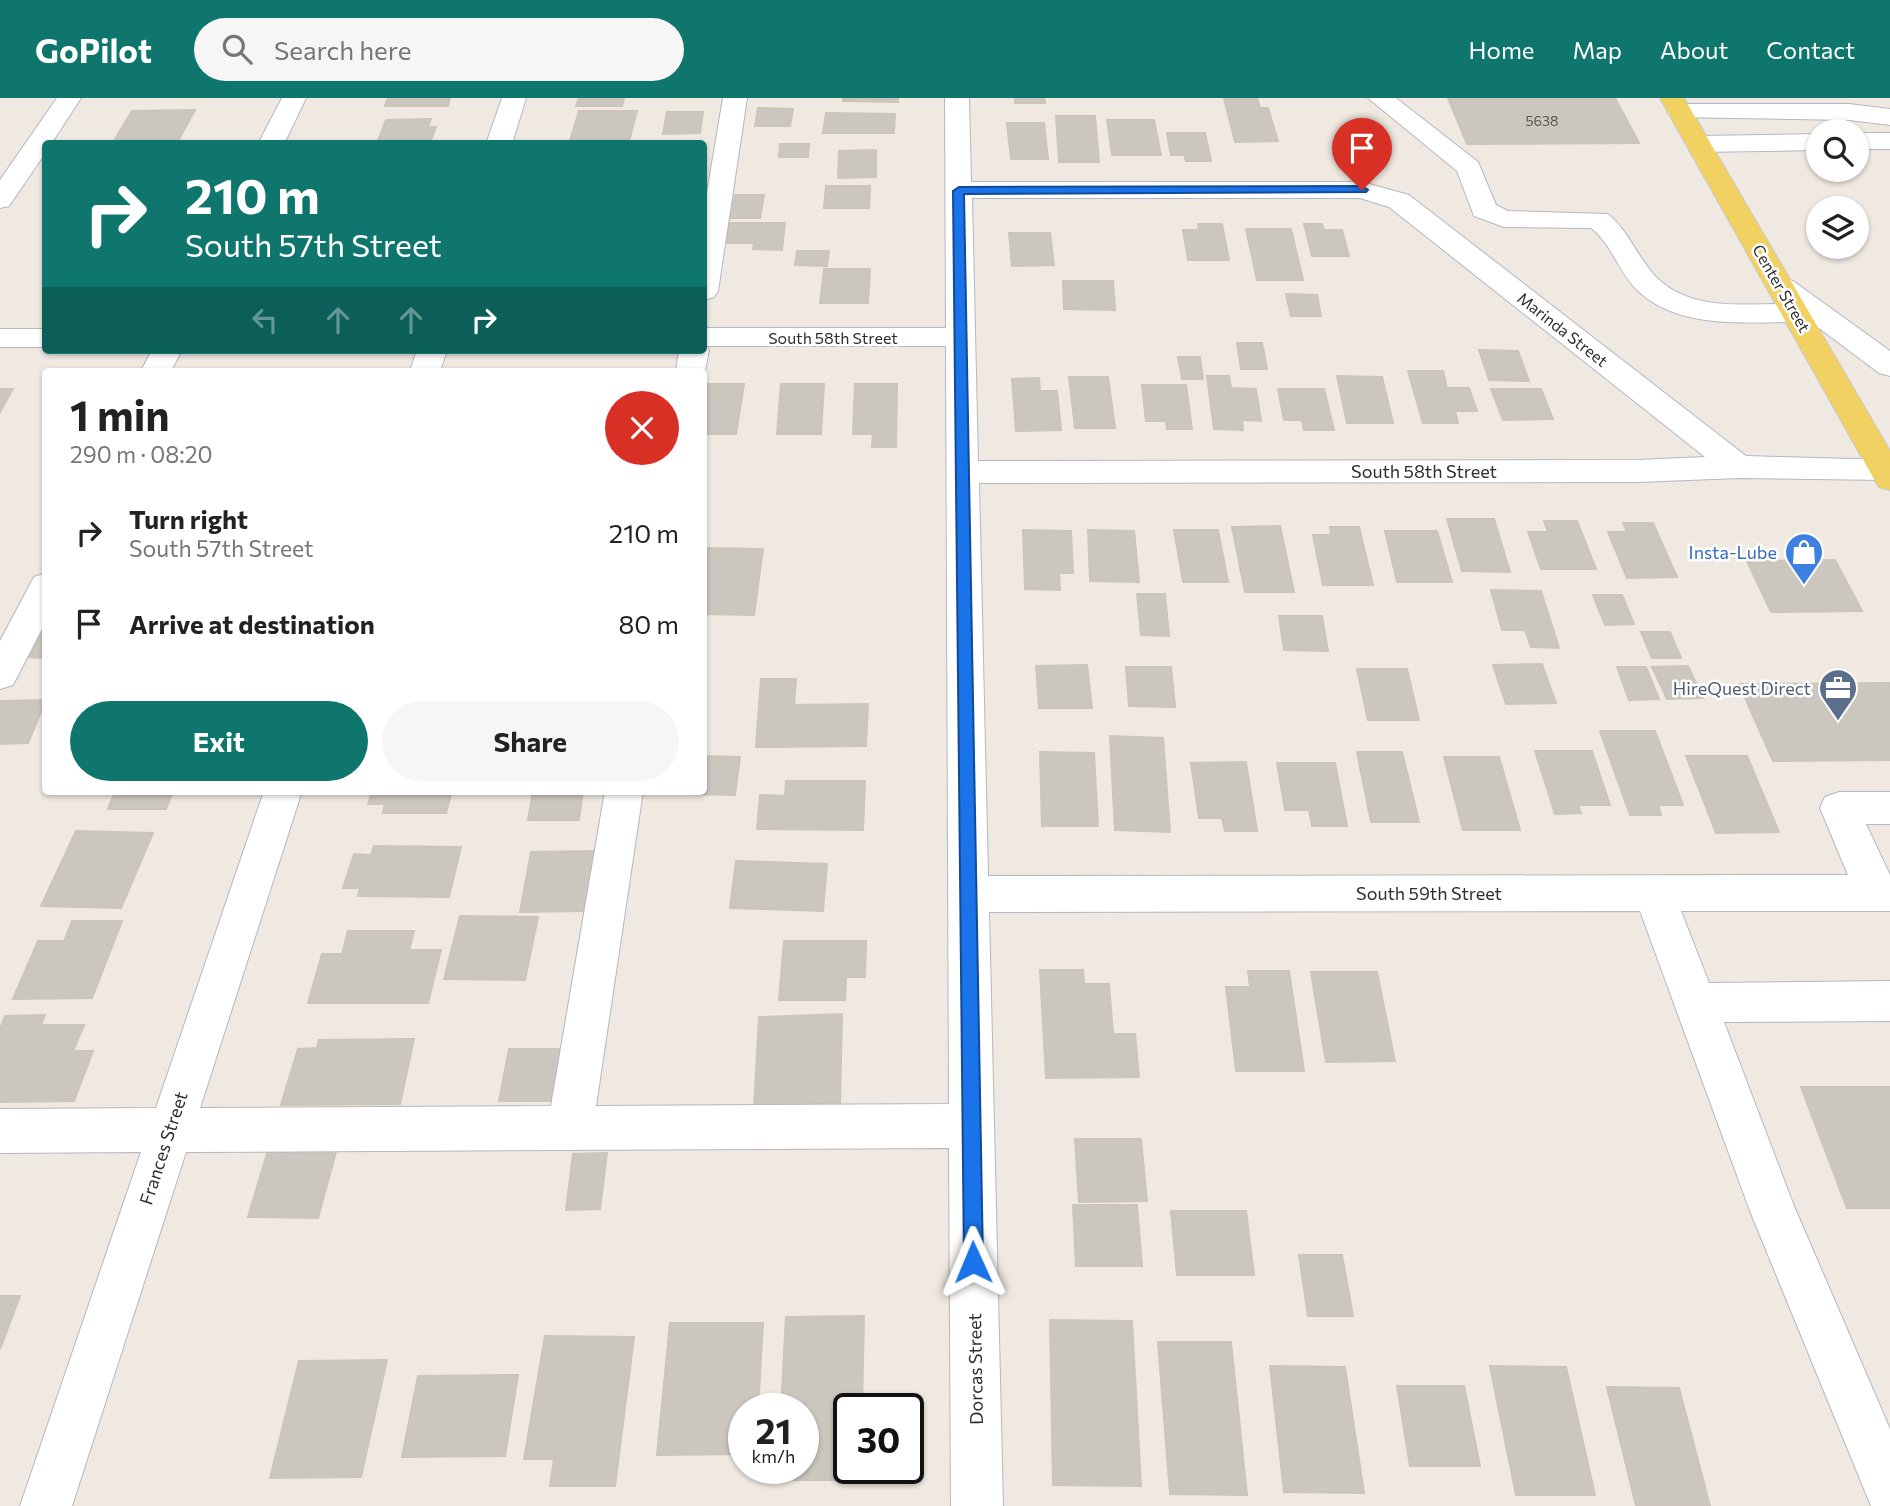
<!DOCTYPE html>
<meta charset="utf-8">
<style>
:root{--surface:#fff;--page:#f6f6f6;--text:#222;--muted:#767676;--accent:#0f766e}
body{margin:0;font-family:Commissioner,sans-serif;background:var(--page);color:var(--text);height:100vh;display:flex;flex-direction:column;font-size:26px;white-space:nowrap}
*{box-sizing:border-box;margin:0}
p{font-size:23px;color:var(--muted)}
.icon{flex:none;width:38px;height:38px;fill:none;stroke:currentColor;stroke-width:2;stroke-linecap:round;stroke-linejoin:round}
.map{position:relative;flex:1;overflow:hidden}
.side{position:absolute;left:42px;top:270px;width:665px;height:427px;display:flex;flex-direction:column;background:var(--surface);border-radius:7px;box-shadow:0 2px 5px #0004}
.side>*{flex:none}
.top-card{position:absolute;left:42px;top:42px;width:665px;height:214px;border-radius:7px;box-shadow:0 2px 5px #0004;background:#0f766e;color:#fff;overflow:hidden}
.controls{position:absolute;left:1806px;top:21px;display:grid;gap:14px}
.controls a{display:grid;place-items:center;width:63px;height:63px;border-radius:50%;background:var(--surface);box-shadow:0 2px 5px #0004;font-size:35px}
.speed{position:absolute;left:728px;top:1295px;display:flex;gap:14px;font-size:35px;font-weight:700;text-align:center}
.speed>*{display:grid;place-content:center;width:91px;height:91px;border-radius:50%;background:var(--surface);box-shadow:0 2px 5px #0004;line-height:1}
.speed small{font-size:18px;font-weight:400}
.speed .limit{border:4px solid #111;border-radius:10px;background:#fff;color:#111}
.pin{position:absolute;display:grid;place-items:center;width:60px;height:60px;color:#fff;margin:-72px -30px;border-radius:50% 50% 50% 0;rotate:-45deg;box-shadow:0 0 7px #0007}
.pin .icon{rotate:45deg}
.me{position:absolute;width:77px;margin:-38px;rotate:359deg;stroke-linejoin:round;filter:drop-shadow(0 0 5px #0008)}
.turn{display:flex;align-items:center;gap:24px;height:147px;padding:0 28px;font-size:32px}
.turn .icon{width:91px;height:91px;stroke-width:2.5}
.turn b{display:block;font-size:49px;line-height:60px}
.lanes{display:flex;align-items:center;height:66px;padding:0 28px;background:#0003;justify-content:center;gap:35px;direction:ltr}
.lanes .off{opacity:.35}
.round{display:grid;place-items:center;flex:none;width:74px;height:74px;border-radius:37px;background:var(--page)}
.headline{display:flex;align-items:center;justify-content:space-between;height:119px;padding:0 28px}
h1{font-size:42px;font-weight:700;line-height:52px}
.button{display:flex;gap:14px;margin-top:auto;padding:14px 28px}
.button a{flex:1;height:80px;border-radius:42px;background:var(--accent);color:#fff;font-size:28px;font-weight:700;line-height:80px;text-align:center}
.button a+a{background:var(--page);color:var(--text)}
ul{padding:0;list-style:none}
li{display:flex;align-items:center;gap:21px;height:91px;padding:0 28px}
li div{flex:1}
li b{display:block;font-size:26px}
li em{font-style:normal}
header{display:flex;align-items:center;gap:42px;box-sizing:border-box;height:98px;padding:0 35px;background:var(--accent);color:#fff}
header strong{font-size:33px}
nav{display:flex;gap:38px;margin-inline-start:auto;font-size:24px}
.search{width:490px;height:63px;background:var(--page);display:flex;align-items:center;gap:18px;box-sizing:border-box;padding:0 24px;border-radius:38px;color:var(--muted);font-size:26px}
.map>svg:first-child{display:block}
.building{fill:#cbc7bf;stroke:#cbc5ba;stroke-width:2}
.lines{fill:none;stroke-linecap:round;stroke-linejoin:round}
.minor-casing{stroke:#b4b7c1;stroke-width:2}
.major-casing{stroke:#c9c9c9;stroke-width:2}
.minor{fill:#fff;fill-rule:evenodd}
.major{fill:#f2d163;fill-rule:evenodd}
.route{fill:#1a73e8;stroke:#114b97;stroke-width:2}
.labels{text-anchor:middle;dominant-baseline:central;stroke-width:5;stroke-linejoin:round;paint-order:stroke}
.number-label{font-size:14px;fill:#555452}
.far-street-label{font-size:16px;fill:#2e2e2e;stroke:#fff}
.street-label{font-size:18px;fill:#2e2e2e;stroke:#fff}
.shop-label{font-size:18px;fill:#366cbe;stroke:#fff;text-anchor:end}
.service-label{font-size:18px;fill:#4e5e75;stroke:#fff;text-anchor:end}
</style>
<header>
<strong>GoPilot</strong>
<div class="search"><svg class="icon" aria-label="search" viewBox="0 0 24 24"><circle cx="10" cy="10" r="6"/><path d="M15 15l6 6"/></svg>Search here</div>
<nav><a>Home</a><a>Map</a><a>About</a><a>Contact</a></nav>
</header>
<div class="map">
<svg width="1890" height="1408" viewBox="0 0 1890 1408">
<rect width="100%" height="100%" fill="#efe9e1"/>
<path class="building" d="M388,0H450L448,8H385Z
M579,0H624L622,8H576Z
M843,0H898V4L843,3Z
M1015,0H1044L1045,5H1015Z
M1224,0H1257L1260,10H1268L1278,43L1235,44Z
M1448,0H1615L1639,45L1467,46Z
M758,10L793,11L790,28H755Z
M195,12L178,43H114L132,13Z
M579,13H637L629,43H570Z
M667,14H703L700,35L663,36Z
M826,15L895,16L894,35H823Z
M1056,18H1095L1099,64H1059Z
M431,21L428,29H436L431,42L378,43L386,22Z
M1107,22H1154L1161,57H1112Z
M1007,25H1044L1048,61H1011Z
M1167,35H1205L1211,63H1186L1184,57H1171Z
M780,46H809L808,59H779Z
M876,52V79L838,80L839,53Z
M826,88H870L869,110H824Z
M735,97H764L760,120H730Z
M727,125H785L782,152L753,151L754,145H723Z
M1198,126H1222L1229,162H1188L1183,132H1199Z
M1304,126H1322L1324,132H1342L1349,158H1312Z
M1246,131H1291L1303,182H1257Z
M1009,135H1050L1054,167L1012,168Z
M797,153H829L827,168L795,167Z
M824,171H870L868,205H820Z
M1063,183H1113L1115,212L1064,211Z
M1286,196L1317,197L1321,218H1291Z
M1237,245H1262L1267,271H1241Z
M1479,252L1518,253L1529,283L1489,282Z
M1178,259H1200L1203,281H1182Z
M1408,273H1443L1447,290H1469L1477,313H1455L1458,325H1423Z
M1207,278H1229L1231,290L1256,291L1261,323L1242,322L1243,332L1214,331Z
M1337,278L1382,279L1393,325H1347Z
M1069,279H1108L1115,330H1075Z
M1039,280L1040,293H1057L1061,332L1016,333L1012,281Z
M704,286H744L736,336H704Z
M781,286H824L821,336H777Z
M855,286H897L896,349H872L873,336H853Z
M1142,287H1186L1192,331H1167L1166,323H1146Z
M0,291H13L0,314Z
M1278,291H1324L1334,332H1304L1302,322H1284Z
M1491,291H1541L1553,321L1503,322Z
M1447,421H1494L1510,474L1462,473Z
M1544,423H1577L1596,471H1541L1528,434H1548Z
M1623,425H1653L1677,479L1627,480L1608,434H1627Z
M1280,428L1294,494H1245L1232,429Z
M1330,429H1359L1373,487H1323L1313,437H1331Z
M1023,432L1071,433L1073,475H1059L1060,492L1025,491Z
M1088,432L1134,433L1139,484L1090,483Z
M1174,432H1218L1228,484H1183Z
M1385,433H1437L1452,484H1397Z
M705,450L763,451L754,517L704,516Z
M1835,462L1862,513L1771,514L1747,463Z
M1491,492L1541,493L1559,550L1531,549L1525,532H1502Z
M1137,496H1165L1169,538L1141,537Z
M1593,497H1622L1634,526L1605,527Z
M1279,518H1322L1328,553L1284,552Z
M39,527H46V560L23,559Z
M1641,534H1670L1681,560H1652Z
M1542,566L1556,605L1506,606L1493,567Z
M1087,567L1092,610H1039L1036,568Z
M1688,568L1703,600L1667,601L1652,569Z
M1126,569H1171L1175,609L1129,608Z
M1617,569H1646L1659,601L1629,602Z
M1357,571H1407L1419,622H1368Z
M761,581H796L794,607L868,606L866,648L756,649Z
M1890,585V662L1773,663L1739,586Z
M46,602L28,645L0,646V603Z
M1600,633H1655L1683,707H1658L1661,717H1630Z
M1110,638L1163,640L1170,734L1115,732Z
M1535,653H1592L1610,707H1578L1581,715L1555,716Z
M1040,654L1094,655L1098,728H1042Z
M1357,654H1402L1419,724H1371Z
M704,658L740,659L735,697L643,695L704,693Z
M1686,658H1747L1779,734L1716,735Z
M1444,659H1499L1520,732H1463Z
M1246,664L1257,733H1225L1222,720H1199L1191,665Z
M1277,665H1335L1347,728H1312L1309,712H1285Z
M786,683H865L863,732L757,731L760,697L785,698Z
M115,693H173L166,711H108Z
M372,693H452L446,715H383L385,706H368Z
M533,693H583L579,722H528Z
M76,733L153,735L121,810L41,808Z
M374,748L461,749L449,799L358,798L360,790H343L354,756L371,757Z
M595,753L586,813L520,814L531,754Z
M736,763L827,766L823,813L730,810Z
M460,818L538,819L525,882L444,881Z
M72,823H122L92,900L13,901L38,843H64Z
M348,833H414L409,852H441L428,905H308L322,856H342Z
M784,843H866L865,879H846L845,902H779Z
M1040,872H1083L1084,886H1109L1113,936H1135L1139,979L1046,980Z
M1248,873H1289L1304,973H1236L1226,889H1250Z
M1311,874H1377L1395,963L1326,964Z
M842,916L840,1008L754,1011L759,919Z
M45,917L41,927H84L73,953H93L74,1003L0,1004V931L5,918Z
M414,941L400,1006L281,1007L298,951L317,950L319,942Z
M509,951H565L557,1003H499Z
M1801,989H1890V1110H1847Z
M1075,1041H1141L1147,1103L1079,1104Z
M269,1049L337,1050L318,1120L248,1119Z
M607,1055L600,1111L566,1112L573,1056Z
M1073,1107H1137L1142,1168H1076Z
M1171,1113H1246L1254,1177H1177Z
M1299,1157H1342L1353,1218H1308Z
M0,1198H20L0,1251Z
M864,1218L862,1311H849V1370H860V1382H794L795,1370H803V1311H781L786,1219Z
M1050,1222L1132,1223L1141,1388L1053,1387Z
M670,1225H763L758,1311H744V1356L657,1357Z
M545,1238L634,1239L615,1388H550L554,1361H524Z
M1158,1244H1231L1247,1397L1170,1396Z
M387,1262L361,1379L270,1380L299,1263Z
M1270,1268L1345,1269L1364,1395L1284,1394Z
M1490,1268L1566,1269L1595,1397H1516Z
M518,1277L505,1358L402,1359L418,1278Z
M1397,1288H1464L1480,1368H1410Z
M1607,1289L1679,1290L1710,1408H1636Z"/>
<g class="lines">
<defs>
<path id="minor" d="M57,0H81L51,46H46V54L9,108L0,110V82Z
M282,0H306L284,46H258Z
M502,0H526L512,46H486Z
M723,0H747L718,193L714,199L704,202V112Z
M945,0H969L971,84H1362L1409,97L1746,358L1890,362V380L1884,382L1739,380L1638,384L979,385L988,778L1848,777L1820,710L1825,699L1839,694H1890V726H1866L1890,777V813H1681L1709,885L1890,883V923L1724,924L1794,1108L1890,1331V1408H1871L1750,1113L1640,813L989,814L1003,1408H951L949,1050L186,1054L72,1408H20L141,1054L0,1055V1011L156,1010L264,693H302L200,1010L551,1008L605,693H643L596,1008L949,1006L946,248H707L709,252L704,277V273H676L679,252H704V230H946ZM972,100H1360L1389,109L1705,359L1638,362L978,363Z
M1368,0H1396L1478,64L1496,107L1508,113L1608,116C1627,132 1635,153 1650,172C1683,214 1740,206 1787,206L1769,189L1773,183L1783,180L1793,183L1890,253V278L1879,275L1807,221L1797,224C1745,224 1677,232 1636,191C1618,173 1612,146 1591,130L1504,129L1474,118L1457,73Z
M1680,6H1849L1890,11V27L1849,22L1671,19L1667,14L1671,9Z
M1857,35H1890V51H1857Z
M1818,36V52L1699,54L1690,51L1686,46L1690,41L1699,38Z
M0,231H46V249H0Z
M152,252H182L171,273H141Z
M417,252H447L440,273H410Z
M46,475V523L13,587L0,591V543L34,479Z"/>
<path id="major" d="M1660,0H1684L1890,353V392L1879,389L1874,381Z"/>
</defs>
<use href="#minor" class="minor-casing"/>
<use href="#major" class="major-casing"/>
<use href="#minor" class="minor"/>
<use href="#major" class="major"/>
</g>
<path class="route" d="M1362,88L1368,92L1366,94L964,96L983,1164L980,1171L973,1174L966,1171L964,1164L953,93L959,89Z"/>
<defs>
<symbol id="shop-pin" viewBox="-11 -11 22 30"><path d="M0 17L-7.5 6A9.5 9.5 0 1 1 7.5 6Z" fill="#3f7fe0" stroke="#fff"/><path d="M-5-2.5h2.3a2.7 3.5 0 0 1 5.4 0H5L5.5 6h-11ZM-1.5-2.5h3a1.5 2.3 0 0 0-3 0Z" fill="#fff"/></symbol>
<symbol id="office-pin" viewBox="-11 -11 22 30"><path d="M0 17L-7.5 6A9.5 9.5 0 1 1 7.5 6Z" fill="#5c6f8a" stroke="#fff"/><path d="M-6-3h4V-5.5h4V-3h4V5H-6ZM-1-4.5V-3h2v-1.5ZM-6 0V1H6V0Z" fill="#fff"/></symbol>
</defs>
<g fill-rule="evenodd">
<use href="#shop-pin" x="1782" y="432" width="44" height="60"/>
<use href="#office-pin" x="1816" y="568" width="44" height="60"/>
</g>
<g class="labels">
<g class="number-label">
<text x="1542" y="22">5638</text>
</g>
<g class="far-street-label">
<text transform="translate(1782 190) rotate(60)">Center Street</text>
<text transform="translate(1563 231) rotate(38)">Marinda Street</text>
<text x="833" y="239">South 58th Street</text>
</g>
<g class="street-label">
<text x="1424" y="373">South 58th Street</text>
<text x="1429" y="795">South 59th Street</text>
<text transform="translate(163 1050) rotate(-72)">Frances Street</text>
<text transform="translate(975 1271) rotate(-91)">Dorcas Street</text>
</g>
<g class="shop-label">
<text x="1777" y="454">Insta-Lube</text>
</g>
<g class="service-label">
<text x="1811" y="590">HireQuest Direct</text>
</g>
</g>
</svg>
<div class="controls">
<a><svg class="icon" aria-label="search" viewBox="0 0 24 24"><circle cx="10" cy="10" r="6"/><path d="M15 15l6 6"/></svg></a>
<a><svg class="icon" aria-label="layers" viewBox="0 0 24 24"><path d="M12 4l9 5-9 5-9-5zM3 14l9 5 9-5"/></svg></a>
</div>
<div class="speed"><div>21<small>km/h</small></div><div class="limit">30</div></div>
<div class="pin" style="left:1362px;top:92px;background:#d93025"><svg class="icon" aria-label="arrive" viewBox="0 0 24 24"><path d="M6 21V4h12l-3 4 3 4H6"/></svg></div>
<svg class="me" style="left:973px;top:1164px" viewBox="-20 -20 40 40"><path d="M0-17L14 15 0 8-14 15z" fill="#1a73e8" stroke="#fff" stroke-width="4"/></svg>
<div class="top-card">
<div class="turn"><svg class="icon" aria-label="right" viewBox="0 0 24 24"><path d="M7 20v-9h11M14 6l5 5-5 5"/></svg><div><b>210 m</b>South 57th Street</div></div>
<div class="lanes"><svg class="icon off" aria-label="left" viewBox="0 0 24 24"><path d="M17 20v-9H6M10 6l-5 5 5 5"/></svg><svg class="icon off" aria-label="ahead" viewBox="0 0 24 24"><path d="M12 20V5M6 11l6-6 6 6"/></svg><svg class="icon off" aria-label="ahead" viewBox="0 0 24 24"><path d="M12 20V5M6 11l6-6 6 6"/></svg><svg class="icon" aria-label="right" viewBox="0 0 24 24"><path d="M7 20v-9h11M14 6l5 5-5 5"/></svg></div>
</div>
<section class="side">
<div class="headline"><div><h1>1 min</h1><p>290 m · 08:20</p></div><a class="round" style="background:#d93025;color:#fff"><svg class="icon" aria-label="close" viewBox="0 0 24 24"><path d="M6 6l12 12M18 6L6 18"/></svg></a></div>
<ul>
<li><svg class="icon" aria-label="right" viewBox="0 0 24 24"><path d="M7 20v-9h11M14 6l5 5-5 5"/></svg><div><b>Turn right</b><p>South 57th Street</p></div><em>210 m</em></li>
<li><svg class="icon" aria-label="arrive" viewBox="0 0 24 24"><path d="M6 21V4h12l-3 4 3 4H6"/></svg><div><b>Arrive at destination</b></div><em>80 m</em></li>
</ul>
<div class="button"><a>Exit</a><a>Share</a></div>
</section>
</div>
